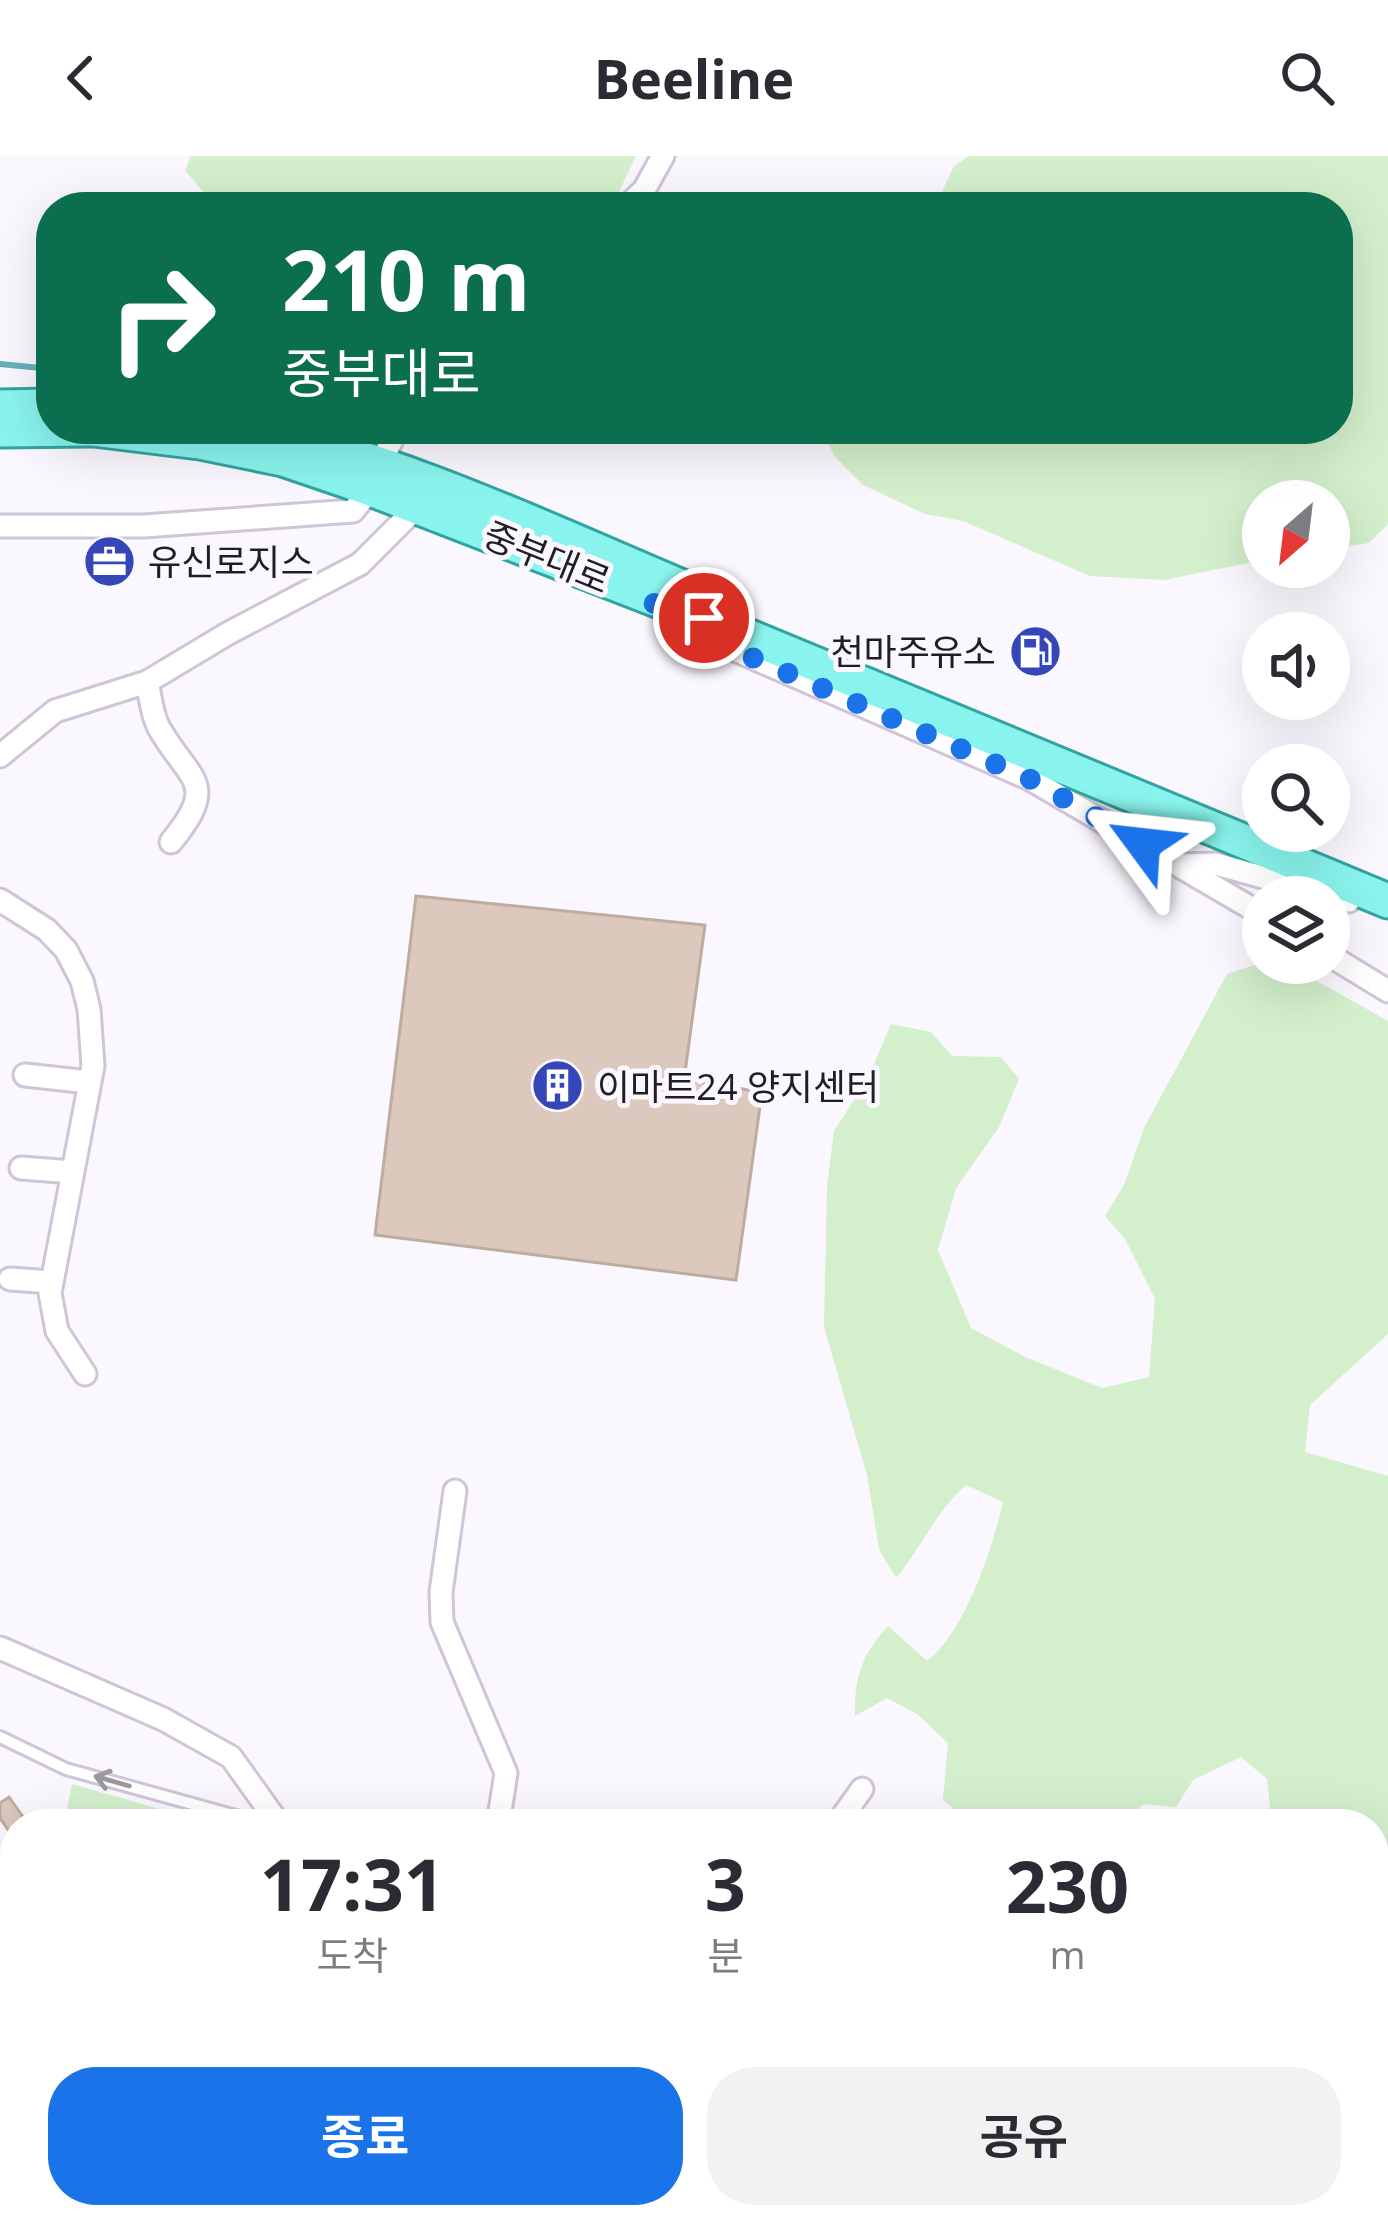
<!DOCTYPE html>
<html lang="ko">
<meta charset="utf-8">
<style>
:root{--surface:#fff;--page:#f2f2f3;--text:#2b2b33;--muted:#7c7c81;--accent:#1a73e8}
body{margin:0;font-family:"Open Sans","Noto Sans KR",sans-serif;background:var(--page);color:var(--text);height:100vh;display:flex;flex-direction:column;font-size:45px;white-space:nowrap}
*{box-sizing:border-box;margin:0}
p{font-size:39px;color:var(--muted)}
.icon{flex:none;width:66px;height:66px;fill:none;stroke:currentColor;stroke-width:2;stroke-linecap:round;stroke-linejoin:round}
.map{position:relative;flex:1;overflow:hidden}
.side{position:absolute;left:0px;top:1653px;width:1389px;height:420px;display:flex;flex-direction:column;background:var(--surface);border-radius:48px 48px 0 0;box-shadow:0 12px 48px #0002}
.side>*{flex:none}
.guide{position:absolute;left:36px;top:36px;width:1317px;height:252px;border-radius:48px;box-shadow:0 12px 48px #0002;background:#0b6e4f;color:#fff;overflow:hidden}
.needle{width:78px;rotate:208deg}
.controls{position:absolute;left:1242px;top:324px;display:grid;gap:24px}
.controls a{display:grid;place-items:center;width:108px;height:108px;border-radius:50%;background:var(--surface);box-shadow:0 12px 48px #0002;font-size:60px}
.pin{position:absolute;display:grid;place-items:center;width:102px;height:102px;color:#fff;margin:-51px;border:6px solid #fff;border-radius:50%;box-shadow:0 3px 12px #0007}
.me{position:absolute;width:132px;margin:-66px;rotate:300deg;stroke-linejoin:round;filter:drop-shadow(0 0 9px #0008)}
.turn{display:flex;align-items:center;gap:42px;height:252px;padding:0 48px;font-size:54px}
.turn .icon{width:156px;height:156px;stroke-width:2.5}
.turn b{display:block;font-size:84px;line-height:102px}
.eta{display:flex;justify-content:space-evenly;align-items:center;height:204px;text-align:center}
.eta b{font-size:72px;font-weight:700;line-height:84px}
.cta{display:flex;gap:24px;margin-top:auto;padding:24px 48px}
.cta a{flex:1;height:138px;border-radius:48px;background:var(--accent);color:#fff;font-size:48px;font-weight:700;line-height:138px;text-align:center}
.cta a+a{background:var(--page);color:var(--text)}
header{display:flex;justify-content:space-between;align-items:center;height:156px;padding:0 48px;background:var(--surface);font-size:54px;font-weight:700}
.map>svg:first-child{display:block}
.green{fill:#d3efcb}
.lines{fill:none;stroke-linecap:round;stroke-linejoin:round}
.stream{stroke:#67b0b7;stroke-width:6}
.building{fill:#dcc8bc;stroke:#bfaca1;stroke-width:3}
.service-casing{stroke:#d0c5d7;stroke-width:16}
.minor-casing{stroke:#d0c5d7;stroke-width:27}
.primary-casing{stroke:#32a49f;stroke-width:39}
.path{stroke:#928e95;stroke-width:3;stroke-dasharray:6 9;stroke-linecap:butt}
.service{stroke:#fff;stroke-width:10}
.minor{stroke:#fff;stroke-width:21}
.primary{stroke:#89f4ed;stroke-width:33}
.oneway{stroke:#9b999c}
.route{stroke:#1a73e8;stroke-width:21;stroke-dasharray:0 37.8}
.labels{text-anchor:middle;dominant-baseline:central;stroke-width:10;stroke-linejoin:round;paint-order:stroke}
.street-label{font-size:36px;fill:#211d24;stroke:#fbf7fe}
.poi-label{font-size:36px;fill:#211d24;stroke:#fbf7fe;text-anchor:start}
</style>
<header><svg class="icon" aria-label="back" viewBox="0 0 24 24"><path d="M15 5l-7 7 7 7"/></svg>Beeline<svg class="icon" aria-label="search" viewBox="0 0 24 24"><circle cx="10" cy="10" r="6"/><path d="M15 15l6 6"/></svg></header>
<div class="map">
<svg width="1388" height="2073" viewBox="0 0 1388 2073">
<rect width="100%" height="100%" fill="#fbf7fe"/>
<path class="green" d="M191,0H636L617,40L602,51H216L185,14Z
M969,0H1388V368L1369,387L1329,393V345H1263V404L1164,424L1090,420L963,365L925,358L863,329L835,301L821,273H1338V51H935L954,10Z
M1263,806L1285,807L1388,865V1178L1310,1249L1305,1296L1388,1320V1808L1374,1799V1668H1272L1267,1623L1241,1601L1193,1624L1176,1651L1144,1648L1119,1668H971L943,1644L948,1587L917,1558L887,1542L855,1560C854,1522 862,1498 888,1470L927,1505C964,1478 993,1391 1003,1346L966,1329C936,1355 922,1391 896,1422L879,1393L867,1319L824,1171L827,1030L834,975L867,924L891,868L931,876L952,900L1001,901L1019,923L999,971L956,1032L938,1094L971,1172L1025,1201L1102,1232L1149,1221L1155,1143L1125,1083L1105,1060L1124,1029L1144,972L1227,818Z
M72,1628L212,1668H64Z
M0,1783L15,1800V2058H450L454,2073H0Z"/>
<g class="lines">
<path class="stream" d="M0,208L51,213
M377,273L380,274"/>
</g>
<path class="building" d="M416,740L705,769L684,924L762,936L736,1124L375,1079Z
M9,1641L28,1668H15V1684L0,1662V1647Z"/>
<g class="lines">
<defs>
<path id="service" d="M0,1581L66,1613L265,1668"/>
<path id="minor" d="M626,51L644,34L663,0
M380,309L397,273
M0,370H144L353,355L371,333
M686,467L712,484L1030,623L1263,759
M147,526C151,542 151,557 159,572C190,626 220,626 171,686
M0,600L55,555L147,526L227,478L360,408L418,350
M1181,709L1216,708L1349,745
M0,744L47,774L66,794L82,825L89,853L93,910L50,1137L57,1175L85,1218
M1329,799L1388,835
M25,919L89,926
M21,1012L73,1016
M10,1123L51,1126
M455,1335L441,1436L442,1466L506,1617L498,1668
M0,1492L163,1563L231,1601L279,1668
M837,1668L862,1633
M0,1721L10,1738L9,1775L0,1781
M1374,1943L1388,1935
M1374,2049L1388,2061
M506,2058L514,2073
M1220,2058L1237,2073"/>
<path id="primary" d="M0,251L51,250
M94,273L200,286L283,303L371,333L704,462L1388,745
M249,273C400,302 559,380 701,439
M0,274L90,273"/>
</defs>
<use href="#service" class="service-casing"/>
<use href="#minor" class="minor-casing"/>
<use href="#primary" class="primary-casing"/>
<path class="path" d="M0,1896L15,1873
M0,2014L15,2029
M44,2058L59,2073
M339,2073L354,2058"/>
<use href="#service" class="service"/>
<use href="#minor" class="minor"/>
<use href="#primary" class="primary"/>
</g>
<defs><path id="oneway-shaft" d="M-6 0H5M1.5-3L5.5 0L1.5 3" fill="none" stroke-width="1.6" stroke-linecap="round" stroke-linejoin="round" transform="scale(3)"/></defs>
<use class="oneway" href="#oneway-shaft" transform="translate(112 1625) rotate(-164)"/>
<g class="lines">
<path class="route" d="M704,462L644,441L712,484L1030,623L1143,688"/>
</g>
<defs>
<symbol id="office-disc" viewBox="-11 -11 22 22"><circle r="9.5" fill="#3446b8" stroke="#fbf7fe"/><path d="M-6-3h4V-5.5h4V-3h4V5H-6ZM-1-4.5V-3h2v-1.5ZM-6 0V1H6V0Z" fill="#fff"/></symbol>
<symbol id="fuel-disc" viewBox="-11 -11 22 22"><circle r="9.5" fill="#3446b8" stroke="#fbf7fe"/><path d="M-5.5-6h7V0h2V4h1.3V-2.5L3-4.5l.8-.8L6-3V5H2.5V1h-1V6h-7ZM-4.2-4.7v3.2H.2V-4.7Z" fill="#fff"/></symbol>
<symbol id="building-disc" viewBox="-11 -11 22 22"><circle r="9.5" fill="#3446b8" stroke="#fbf7fe"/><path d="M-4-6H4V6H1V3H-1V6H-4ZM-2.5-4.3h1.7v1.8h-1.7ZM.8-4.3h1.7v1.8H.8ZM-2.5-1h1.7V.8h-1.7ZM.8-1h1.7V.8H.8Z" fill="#fff"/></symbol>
</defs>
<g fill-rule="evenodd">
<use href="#office-disc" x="80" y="376" width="59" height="59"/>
<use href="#fuel-disc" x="1006" y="466" width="59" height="59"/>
<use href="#building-disc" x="528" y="900" width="59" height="59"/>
</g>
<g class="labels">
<g class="street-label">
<text transform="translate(547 401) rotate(22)">중부대로</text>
</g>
<g class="poi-label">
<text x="148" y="405">유신로지스</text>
<text x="996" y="495" text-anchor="end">천마주유소</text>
<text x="597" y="930">이마트24 양지센터</text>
</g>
</g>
</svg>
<div class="controls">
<a><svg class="needle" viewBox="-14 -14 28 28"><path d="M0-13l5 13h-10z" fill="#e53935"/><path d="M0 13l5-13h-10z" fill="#7c7c81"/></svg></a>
<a><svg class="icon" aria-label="sound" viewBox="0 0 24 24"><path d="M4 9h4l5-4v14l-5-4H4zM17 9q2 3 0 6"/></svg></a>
<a><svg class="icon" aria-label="search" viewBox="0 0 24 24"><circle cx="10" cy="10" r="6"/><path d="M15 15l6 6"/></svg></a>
<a><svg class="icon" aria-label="layers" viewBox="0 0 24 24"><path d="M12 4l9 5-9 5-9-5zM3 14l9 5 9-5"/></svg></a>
</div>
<div class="pin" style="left:704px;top:462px;background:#d93025"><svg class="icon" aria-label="arrive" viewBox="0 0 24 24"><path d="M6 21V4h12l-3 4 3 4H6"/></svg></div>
<svg class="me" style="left:1143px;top:688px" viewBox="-20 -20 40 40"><path d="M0-17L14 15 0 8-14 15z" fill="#1a73e8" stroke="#fff" stroke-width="4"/></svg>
<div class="guide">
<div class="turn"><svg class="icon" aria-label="right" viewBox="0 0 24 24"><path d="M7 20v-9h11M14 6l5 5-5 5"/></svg><div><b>210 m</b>중부대로</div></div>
</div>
<section class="side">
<div class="eta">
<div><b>17:31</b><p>도착</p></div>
<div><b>3</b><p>분</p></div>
<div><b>230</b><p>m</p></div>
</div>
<div class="cta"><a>종료</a><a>공유</a></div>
</section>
</div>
